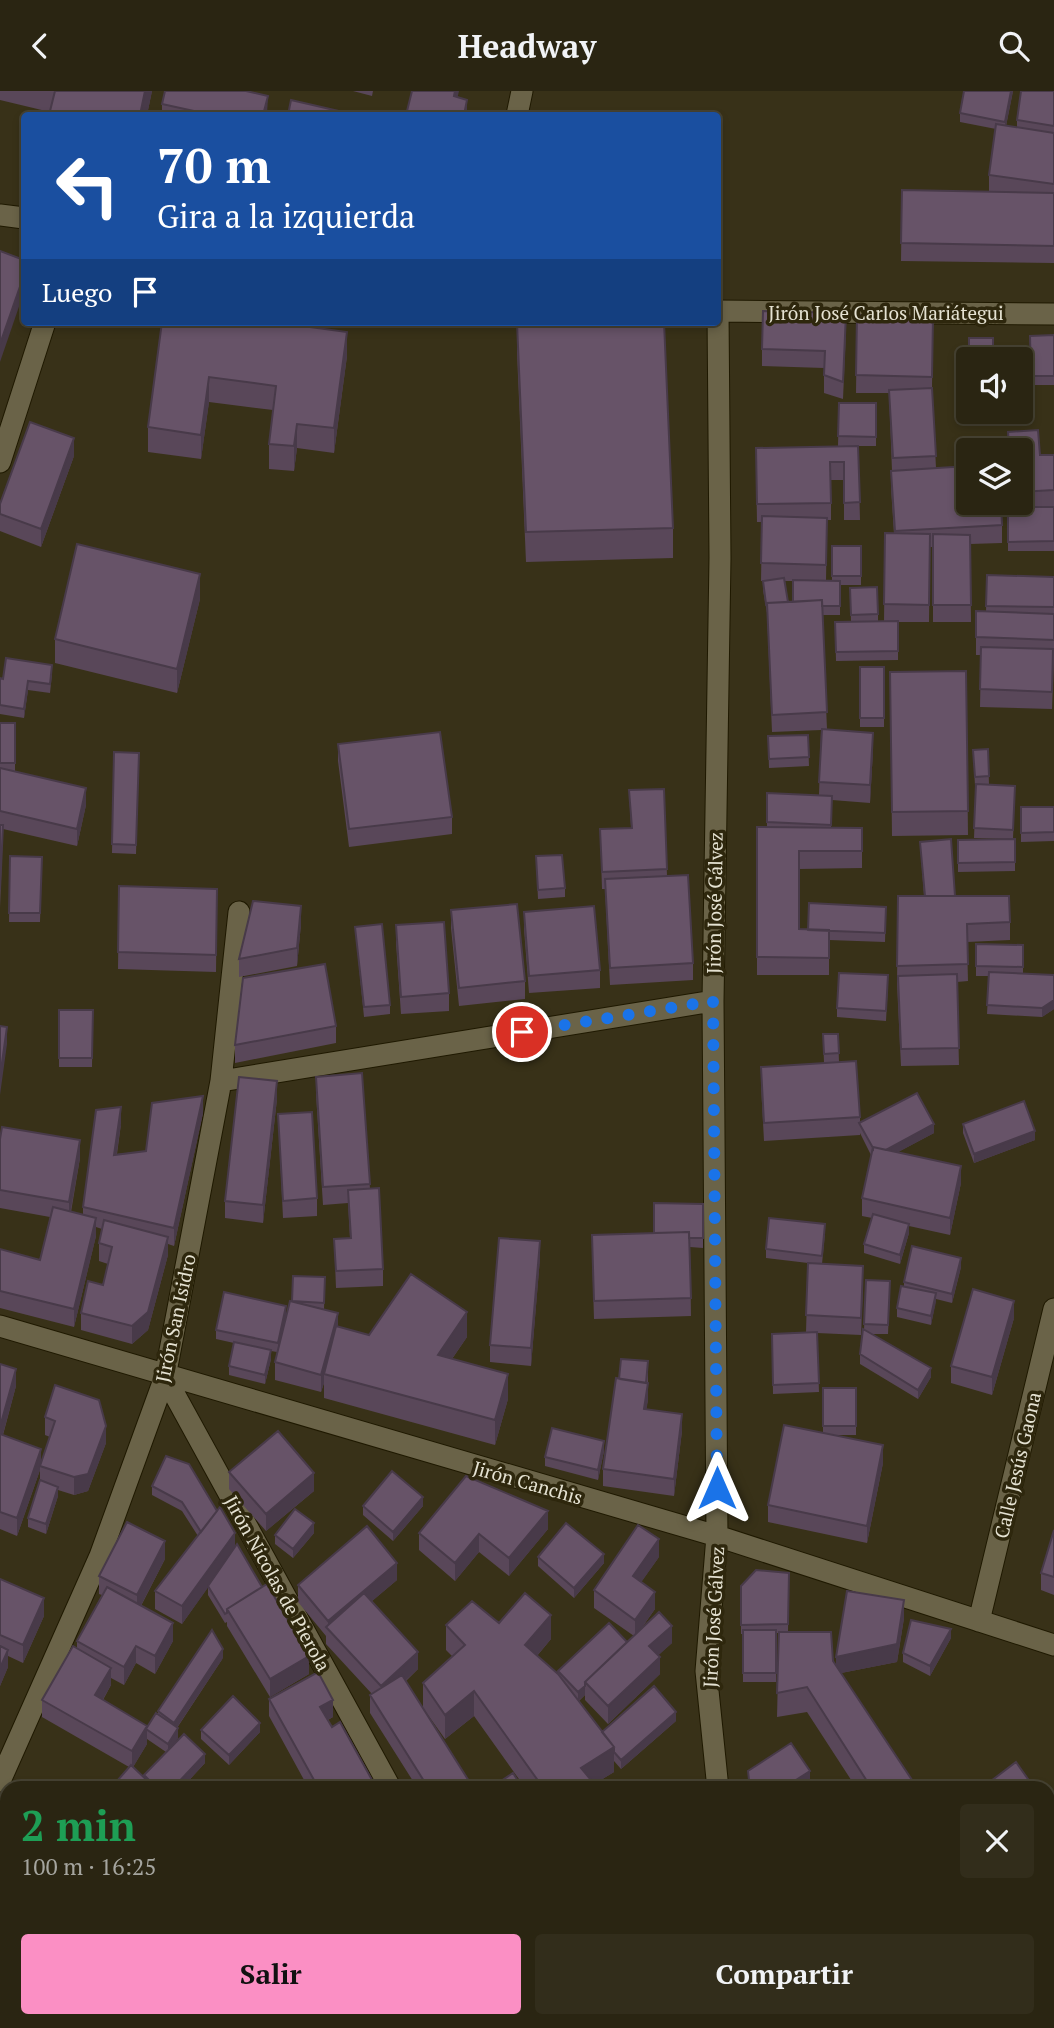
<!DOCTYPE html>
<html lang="es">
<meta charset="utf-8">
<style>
:root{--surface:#2a2512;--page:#322d1b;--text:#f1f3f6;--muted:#a5a59f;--line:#464232;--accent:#fb8fc4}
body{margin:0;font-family:"PT Serif",serif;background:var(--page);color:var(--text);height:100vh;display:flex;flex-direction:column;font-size:26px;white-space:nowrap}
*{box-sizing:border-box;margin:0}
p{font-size:23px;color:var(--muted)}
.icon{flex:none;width:38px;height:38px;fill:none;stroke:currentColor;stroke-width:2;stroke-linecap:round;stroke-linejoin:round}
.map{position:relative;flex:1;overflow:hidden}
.side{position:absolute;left:0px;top:1690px;width:1055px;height:247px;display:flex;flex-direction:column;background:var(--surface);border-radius:21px 21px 0 0;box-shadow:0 4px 10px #0003,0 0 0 2px var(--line)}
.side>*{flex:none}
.top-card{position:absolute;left:21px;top:21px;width:700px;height:214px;border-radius:7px;box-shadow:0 4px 10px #0003,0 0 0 2px var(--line);background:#1a4fa0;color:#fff;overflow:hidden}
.fabs{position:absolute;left:956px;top:256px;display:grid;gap:14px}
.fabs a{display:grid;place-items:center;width:77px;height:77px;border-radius:7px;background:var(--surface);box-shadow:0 4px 10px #0003,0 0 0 2px var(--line);font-size:35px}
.pin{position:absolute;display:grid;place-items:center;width:60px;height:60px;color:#fff;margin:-30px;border:4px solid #fff;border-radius:50%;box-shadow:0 2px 7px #0007}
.me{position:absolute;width:77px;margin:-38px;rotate:0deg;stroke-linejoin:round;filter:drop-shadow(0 0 5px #0008)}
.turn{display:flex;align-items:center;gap:24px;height:147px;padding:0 21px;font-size:32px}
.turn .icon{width:91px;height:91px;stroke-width:2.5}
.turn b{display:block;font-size:49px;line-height:60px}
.then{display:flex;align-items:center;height:66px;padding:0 21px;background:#0003;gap:14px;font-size:26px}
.round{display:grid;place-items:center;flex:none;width:74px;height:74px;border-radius:7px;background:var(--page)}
.overview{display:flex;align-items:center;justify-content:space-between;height:119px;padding:0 21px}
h1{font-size:42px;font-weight:600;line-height:52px;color:#1e9e55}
.primary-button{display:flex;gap:14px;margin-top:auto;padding:14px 21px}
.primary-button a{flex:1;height:80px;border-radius:7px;background:var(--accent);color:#111;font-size:28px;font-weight:600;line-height:80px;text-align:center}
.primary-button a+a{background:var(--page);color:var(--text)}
header{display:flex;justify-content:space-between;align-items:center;height:91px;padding:0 21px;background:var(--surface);font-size:32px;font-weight:600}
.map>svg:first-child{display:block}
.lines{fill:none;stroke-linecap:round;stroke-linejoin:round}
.street-casing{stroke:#1f1901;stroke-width:23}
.street{stroke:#6a6348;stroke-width:21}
.wall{fill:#594759;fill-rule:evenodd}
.shaded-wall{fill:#483a49}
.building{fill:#675368;stroke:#483a49;stroke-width:2}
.route{stroke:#1a73e8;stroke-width:12;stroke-dasharray:0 21.6}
.labels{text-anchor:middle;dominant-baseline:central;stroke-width:7;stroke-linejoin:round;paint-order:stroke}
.street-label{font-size:19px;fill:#e5e2d2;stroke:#2e270d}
</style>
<header><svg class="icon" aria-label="back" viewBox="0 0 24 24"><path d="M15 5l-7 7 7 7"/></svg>Headway<svg class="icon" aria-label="search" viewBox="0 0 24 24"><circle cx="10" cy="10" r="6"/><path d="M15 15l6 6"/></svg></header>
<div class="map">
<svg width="1054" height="1937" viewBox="0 0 1054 1937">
<rect width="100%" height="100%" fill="#383118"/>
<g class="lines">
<defs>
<path id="street" d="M517,24L522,0
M0,124L24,127
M718,220L1054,223
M0,371L45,231
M221,990L713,910
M0,1235L717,1445L1054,1554
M165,1286L391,1698
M979,1530L1054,1218
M0,1690L100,1465L165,1286L221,990L239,821
M718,1698L706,1580L717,1445L713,910L720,467L718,220
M517,1930L520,1937
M777,1930L779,1937
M1033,1937L1043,1930"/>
</defs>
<use href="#street" class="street-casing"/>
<use href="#street" class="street"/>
</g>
<path class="wall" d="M0,0H152L147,24H49L50,21L0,9Z
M353,0H373L372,5Z
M1013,0L1006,35L1017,36V29L1054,0V172L901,170L902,99L989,101V84L996,38L960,31V22Z
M162,13L268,23L267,24H162Z
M857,224L933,226L932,297L936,377L1002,434V452L970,453L971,531H933V456H930L929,531H898V569L836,570L835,531H851L850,497L878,523V531H884L885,442L894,443L891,397V380H892L889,302H856Z
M162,231L347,265L334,362L297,357L294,380L269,378V353L273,319L209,311L201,368L148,361V336Z
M517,232L673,437V467L526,471L517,262Z
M846,240L843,308L824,302V277L762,275V258Z
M1054,244V294H1031L1030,245Z
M839,312H876V355H858L860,429H844V389H831V429H827L826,490H832V455H861V494H840V524H822L827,638L873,659L870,712L832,709L831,736L862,737V777L799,778V838L808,839L886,816L885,851L829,849V884H757V736H767V702L819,704L821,639L772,641L767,522L763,499V490H766H761L762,431H757L756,374L853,355H838ZM785,490H793V511H788Z
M1008,341L1040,364H1054V460H1008V416H1012L1011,411H1020V359H1009Z
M74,365L41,456L0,440V413Z
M987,484L1054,486V567L1052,618L980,616L981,564H976V520L986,521Z
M200,508L177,602L55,572V548Z
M860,576H884V636H860Z
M966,580L968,744L892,745L890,581Z
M52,583L50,602L28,599L24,627L0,623V587Z
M0,632H15V681L86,714L77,755L3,738L0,817Z
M808,644L809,675L769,677L768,645Z
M338,653L452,726V743L349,756L338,670Z
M988,658L989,694L1015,695L1013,748H1015V780L958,781V749L1013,748L974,747L976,695H975L973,659Z
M114,661L139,662L136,763L112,762Z
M664,698L667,785L693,872V889L610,894L605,798H602L600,738L631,737L629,699Z
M1021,716H1054V750L1021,751Z
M920,751L955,805L1010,831V849L967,851L968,890L957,891L959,974L901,975L897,893L898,805H924Z
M10,765L42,766L40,831H9Z
M536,765L565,797V806L538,808Z
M119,795L217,798L216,881L118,878Z
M451,819L525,890V908L459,915L451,837Z
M524,821L600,879V897L529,902L524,838Z
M301,833L297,875L239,886V868Z
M396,834L449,902V920L401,923L396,852Z
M355,836L390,914V923L364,926Z
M976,853L1023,854V883L1054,884V918L1042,926L987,923L989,885H976Z
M888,893L886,930L837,926V917Z
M59,919H93L92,976H59Z
M336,935V952L235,972V954Z
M823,943H838L839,971L824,972Z
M761,976L860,1026V1032L934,1042L898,1061L961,1092L950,1144L909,1135V1142L900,1173L864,1162V1153L872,1127L862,1125V1107L871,1064L860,1042V1044L764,1050L761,994Z
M362,982L370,1098L383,1178V1195L336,1197L334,1148L350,1147L348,1112L323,1114L316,1003V986Z
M277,1008L263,1132L225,1127V1110Z
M203,1022L174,1155L168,1153V1164L148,1239L132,1253L81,1239V1222L103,1194L108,1173L99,1170V1152L102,1138L96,1136V1145L74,1236L0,1217V1158L40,1169L50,1126L0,1117V1048L80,1067L71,1121L83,1124V1116L121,1033L117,1063L146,1060Z
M278,1023L317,1107V1125L283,1127Z
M963,1033L1035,1049L974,1072L963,1042Z
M703,1113V1157L690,1156L691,1225L594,1228L592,1161L654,1142Z
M825,1142L822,1173L863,1193L861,1244L817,1242L819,1301L773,1303L772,1243L806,1241L808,1172L766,1167V1158Z
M540,1167L531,1275L490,1271V1254Z
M961,1176L952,1212L936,1208L931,1234L897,1226V1217L904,1195V1191Z
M325,1186L324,1218L338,1236L369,1244L467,1246L452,1268L508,1308L495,1354L324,1307V1292L321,1301L275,1289V1271L277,1261L271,1260V1268L265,1293L229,1284V1275L234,1252L216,1248V1239L286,1225L292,1210Z
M866,1189L890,1200L888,1243H870L931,1286L918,1308L860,1273V1263L864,1239Z
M1014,1227L992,1304L951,1292V1275Z
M0,1273L16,1295L3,1344L41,1371L50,1346L45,1344V1326L55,1294L106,1352L88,1400L74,1404L58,1399V1405L46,1443L28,1436V1427L40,1389V1379L17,1445L0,1438Z
M648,1279V1309L646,1318L682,1340L674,1405L603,1395V1378L619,1288Z
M823,1297H856V1344H832L883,1372L867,1452L768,1431V1414L823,1342Z
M604,1360L598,1389L545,1375V1366Z
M166,1365L235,1455L309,1583L270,1606L227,1535V1531L225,1532L208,1504V1496L182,1533L155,1518V1500L198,1445L182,1420L152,1404V1395Z
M229,1381L314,1400L266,1440L229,1398Z
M363,1415H423L393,1450L363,1424Z
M548,1438L509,1485L479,1461L455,1490L419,1459V1442Z
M1054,1439V1504L1041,1499V1482Z
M314,1442L293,1467L275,1453V1444Z
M538,1466L604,1472L574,1507L538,1475Z
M659,1466L641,1491L655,1518L641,1538L672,1552L658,1564L660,1583L608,1633L585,1609V1604L579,1610L602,1641L676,1630L621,1678L614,1670V1681L591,1695V1698H526L474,1625L445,1648L423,1617V1592L452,1565L446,1559V1534L499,1532L551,1548L537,1565L558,1583V1580L627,1551L634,1545L594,1517V1499Z
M165,1468L141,1515L173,1550L155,1583L136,1572L124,1594L111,1587V1594L103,1609L147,1637L158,1624V1620L223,1567L177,1637L178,1647L174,1653L205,1672L181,1698H110L129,1676L42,1626V1609L77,1557V1550L102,1504L99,1503V1485ZM147,1648L166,1661L144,1684V1687L133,1676L147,1653Z
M789,1482L788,1541L833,1570L836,1575L904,1527L897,1571L841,1582L918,1698H857L807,1621L777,1626L779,1542H776V1591H743V1543H741V1495Z
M0,1488L44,1525L23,1572L8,1565V1576L0,1595Z
M397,1489L372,1510L418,1578L406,1590L474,1698H418L370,1622V1604L372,1603L326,1553V1545L298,1511V1494Z
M951,1547L930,1585L903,1571V1562Z
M269,1608L333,1626L328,1629L332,1636L377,1698H309L269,1625Z
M201,1639L260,1641L229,1674L201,1648Z
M7,1741V1819L0,1816V1758Z
M547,1930H639V1933L632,1937H551Z
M655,1930H747L740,1937H648Z
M806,1930H850L853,1937H807Z
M851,1930H882L870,1937H855Z
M932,1930H980V1936L978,1937H936Z"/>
<path class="shaded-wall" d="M145,0H152L147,24H140Z
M455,0H459L454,22V5Z
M1011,0H1013L1005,40V31Z
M268,5L267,24H263Z
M467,9V24H464Z
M24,184V201L0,271V253Z
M347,241V265L334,362V337Z
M209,286V311L201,368V344Z
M297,333V357L294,380V355Z
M74,347V365L41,456V438Z
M200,483V508L177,602V578Z
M28,590V599L24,627V618Z
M873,642V659L870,712V694Z
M86,697V714L77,755V738Z
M301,815V833L297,875V857Z
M1054,909V918L1042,926V917Z
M7,936V953L0,1004V986Z
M277,990V1008L263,1132V1114Z
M203,1005V1022L174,1155V1137Z
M121,1016V1033L114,1081V1064Z
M934,1033V1042L876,1073V1064Z
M1035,1040V1049L974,1072V1063Z
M80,1049V1067L69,1129V1111Z
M961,1075V1092L950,1144V1127Z
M96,1127V1145L74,1236V1218Z
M909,1133V1142L900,1173V1164Z
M168,1146V1164L148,1239L132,1253V1235Z
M540,1150V1167L531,1275V1257Z
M961,1167V1176L952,1212V1203Z
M863,1175V1193L861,1244V1227Z
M936,1202V1211L931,1234V1225Z
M1014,1210V1227L992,1304V1286Z
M286,1215V1225L278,1261V1252Z
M467,1221V1246L438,1288V1264Z
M338,1222V1240L324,1283V1292L321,1301V1284Z
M271,1259V1268L265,1293V1284Z
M648,1270L646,1304L648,1292V1309L644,1335V1318Z
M931,1277V1286L918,1308V1299Z
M16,1278V1295L0,1354V1336Z
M508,1283V1308L495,1354V1329Z
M682,1323V1340L674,1405V1388Z
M106,1335V1352L88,1400L74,1404V1386Z
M604,1350V1360L598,1389V1379Z
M883,1354V1372L867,1452V1435Z
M41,1358V1375H40V1379L17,1445V1427Z
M314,1382V1400L266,1440V1423Z
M58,1396V1405L46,1443V1433Z
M423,1406V1415L393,1450V1441Z
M548,1420V1438L509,1485V1467Z
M314,1432V1442L293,1467V1458Z
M235,1442V1459L182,1533V1515Z
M479,1443V1461L455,1490V1472Z
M659,1448V1466L633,1503V1485Z
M165,1450V1468L137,1522V1504Z
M604,1463V1472L574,1507V1497Z
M397,1472V1489L333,1543L328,1538V1530Z
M655,1501V1518L635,1546V1529Z
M44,1507V1525L23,1572V1554Z
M904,1509V1527L897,1571L836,1583V1566Z
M551,1524V1548L525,1579V1554Z
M173,1532V1550L155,1583V1565Z
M672,1535V1552L649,1573V1555Z
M951,1538V1547L930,1585V1575Z
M136,1555V1572L124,1594V1576Z
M223,1558V1567L174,1641V1632Z
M8,1559V1576L0,1595V1577Z
M418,1561V1578L381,1612V1595Z
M309,1565V1583L270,1606V1588Z
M660,1566V1583L608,1633V1615Z
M111,1577V1594L95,1622V1604Z
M585,1595V1604L578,1610V1601Z
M474,1600V1625L445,1648V1624Z
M333,1609V1626L320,1633V1616Z
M676,1621V1630L621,1678V1669Z
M260,1632V1641L229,1674V1664Z
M147,1635V1653L132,1678V1660Z
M178,1637V1647L168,1662V1653Z
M614,1656V1681L591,1695V1698H578L581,1677Z
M205,1663V1672L181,1698H172Z
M810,1680V1689L797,1698H782Z
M1054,1733V1751L1048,1755V1737Z
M1054,1791V1800L1048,1804V1795Z
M7,1866V1883L0,1891V1874Z
M1054,1881V1890L1048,1894V1885Z
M329,1930H333V1937H321Z
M612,1930H639V1933L632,1937H600Z
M721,1930H724V1937H715Z
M747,1930L740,1937H729V1931Z
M859,1930H882L870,1937H859Z
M960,1930H980V1936L978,1937H949Z"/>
<path class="building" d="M55,0H145L140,24H49Z
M165,0H246L268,5L263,24H212L162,13Z
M412,0H455L454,5L467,9L464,24H406Z
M964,0H1011L1005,31L960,22Z
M1021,0H1054V35L1017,29Z
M291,9L356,24H288Z
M996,33L1054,42V93L989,84Z
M902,99L1054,102V155L901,152Z
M0,160L24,169V184L0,253Z
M763,220L846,222L843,291L824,284L825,260L762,258Z
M857,224L933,226L932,286L856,284Z
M162,231H273L347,241L334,337L297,333L294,355L269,353L276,295L209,286L201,344L148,336Z
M547,231H664L673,437L526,441L517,232Z
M1054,244V285H1031L1030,245Z
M969,247H993V268H969Z
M932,297L936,365L893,367L889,299Z
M839,312H876V346L838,345Z
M30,331L74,347L41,438L0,423V413Z
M1038,339L1040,364H1054V399L1020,401V359H1009L1008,341Z
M858,355L860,411L844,412V371H830L831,412L757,413L756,357Z
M968,375V411H1001L1002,434L895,440L891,380Z
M1008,416H1054V450L1008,451Z
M762,425L827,427L826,474L761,472Z
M885,442L930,443L929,514L884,513Z
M933,443L970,444L971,514H933Z
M77,453L200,483L177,578L55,548Z
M832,455H861V485H832Z
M987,484L1054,486V516L986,515Z
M784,487L788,511L767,512L766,513L763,490Z
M793,489L840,490V515H822V509L793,511Z
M877,496L878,523L851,524L850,497Z
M822,509L827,621L772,624L767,512Z
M976,520L1054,523V549L976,546Z
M898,530V560L836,561L835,531Z
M981,556L1053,558L1052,601L980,598Z
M6,567L52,574L50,593L28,590L24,618L0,614V587L3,588Z
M860,576H884V627H860Z
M966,580L968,720L892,721L890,581Z
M0,632H15V672H0Z
M822,638L873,642L870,694L819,691Z
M440,641L452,726L349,738L338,653Z
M808,644L809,666L769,668L768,645Z
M988,658L989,685L975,686L973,659Z
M114,661L139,662L136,754L112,753Z
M0,677L86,697L77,738L0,720Z
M976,693L1015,695L1013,739L974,737Z
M664,698L667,778L602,781L600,738L632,737L629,699Z
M767,702L832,705L831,734L767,731Z
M1021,716H1054V741L1021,742Z
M0,734H3L0,799Z
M757,736L862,737V760H799V838L829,839V867L757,866Z
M951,748L955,805H925L920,751Z
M1015,748V771L958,772V749Z
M562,764L565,797L538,799L536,765Z
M10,765L42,766L40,822H9Z
M688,784L693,872L610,877L605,788Z
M119,795L217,798L216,864L118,861Z
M898,805H1009L1010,831L967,833L968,873L897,875Z
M253,810L301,815L297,857L239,868Z
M809,812L886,816L885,842L808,839Z
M517,813L525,890L459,897L451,819Z
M594,815L600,879L529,885L524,821Z
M444,831L449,902L401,906L396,834Z
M382,833L390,914L364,916L355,836Z
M976,853L1023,854V876L976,875Z
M325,873L336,935L235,954L243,887Z
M989,881L1054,884V909L1042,917L987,914Z
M839,882L888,884L886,920L837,917Z
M957,883L959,957L901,958L898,885Z
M59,919H93L92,967H59Z
M0,935L7,936L0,986Z
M823,943H838L839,962L824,963Z
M856,970L860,1026L764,1032L761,976Z
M362,982L370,1093L323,1096L316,986Z
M239,986L277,990L263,1114L225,1110Z
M917,1002L934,1033L886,1059L873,1056V1057L859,1032Z
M203,1005L174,1137L83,1116L96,1019L121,1016L114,1064L146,1060L152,1012Z
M1024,1010L1035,1040L974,1063L963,1033Z
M312,1021L317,1107L283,1110L278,1023Z
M2,1036L80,1049L69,1111L0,1099V1048Z
M873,1056L961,1075L950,1127L862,1107Z
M379,1097L383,1178L336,1180L334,1148L351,1147L348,1099Z
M654,1112L703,1113V1147H689V1141L654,1142Z
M53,1116L96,1127L74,1218L0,1200V1158L40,1169Z
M873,1123L909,1133L900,1164L864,1153Z
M769,1127L825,1133L822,1165L766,1158Z
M104,1129L168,1146L148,1221L132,1235L81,1222L88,1190L103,1194L112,1156L99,1152Z
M689,1141L691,1207L594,1210L592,1144Z
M499,1147L540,1150L531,1257L490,1254Z
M912,1155L961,1167L952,1203L904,1191Z
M808,1172L863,1175L861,1227L806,1224Z
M411,1183L467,1221L438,1264L508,1283L495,1329L324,1283L336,1235L369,1244Z
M293,1185L325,1186L324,1212L292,1210Z
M866,1189L890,1190L888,1234L864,1233Z
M901,1195L936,1202L931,1225L897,1217Z
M973,1198L1014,1210L992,1286L951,1275Z
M224,1201L286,1215L278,1252L216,1239Z
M290,1210L338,1222L321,1284L275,1271Z
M863,1238L931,1277L918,1299L860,1263Z
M817,1241L819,1292L773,1294L772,1243Z
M234,1251L271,1259L265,1284L229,1275Z
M621,1268L648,1270L646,1292L619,1288Z
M0,1273L16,1278L0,1336Z
M616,1287L648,1292L644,1318L682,1323L674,1388L603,1378Z
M55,1294L99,1309L106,1335L88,1383L74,1386L40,1375L55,1330L45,1326Z
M823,1297H856V1335H823Z
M784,1334L883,1354L867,1435L768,1414Z
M552,1337L604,1350L598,1379L545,1366Z
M278,1340L314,1382L266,1423L229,1381Z
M0,1343L41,1358L17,1427L0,1421Z
M166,1365L189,1373L217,1420L201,1441L182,1411L152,1395Z
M392,1380L423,1406L393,1441L363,1415Z
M466,1385L548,1420L509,1467L479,1443L455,1472L419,1442Z
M40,1389L58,1396L46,1433L28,1427Z
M220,1416L235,1442L182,1515L155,1500Z
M295,1418L314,1432L293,1458L275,1444Z
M127,1431L165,1450L137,1504L99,1485Z
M566,1432L604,1463L574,1497L538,1466Z
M638,1434L659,1448L633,1485L655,1501L635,1529L594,1499Z
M367,1435L397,1472L328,1530L298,1494Z
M1054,1439V1486L1041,1482Z
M237,1453L262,1496L227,1518V1522L225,1523L208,1495Z
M756,1479L789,1482L788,1533L741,1534V1495Z
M0,1488L44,1507L23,1554L0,1544Z
M267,1493L309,1565L270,1588L227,1518Z
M107,1496L173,1532L155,1565L136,1555L124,1576L77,1550Z
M847,1500L904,1509L897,1553L836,1566Z
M364,1502L418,1561L381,1595L326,1536Z
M525,1502L551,1524L525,1554L558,1583L614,1656L581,1677L591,1689L578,1698H544L474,1600L445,1624L423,1592L465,1554L446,1534L472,1510L499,1532Z
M659,1521L672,1535L649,1555L660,1566L608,1615L585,1591Z
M911,1529L951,1538L930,1575L903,1562Z
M609,1532L627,1551L585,1591V1595L578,1601L558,1580Z
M212,1539L223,1558L174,1632L158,1620Z
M743,1539H776V1582H743Z
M779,1541H831L833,1570L918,1698H872L807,1596L777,1602Z
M0,1555L8,1559L0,1577Z
M73,1555L111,1577L95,1604L147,1635L132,1660L42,1609Z
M318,1581L333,1609L320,1616L332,1636L340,1631L377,1698H319L269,1608Z
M402,1584L474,1698H429L370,1604Z
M654,1595L676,1621L621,1669L614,1661V1656L602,1641Z
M233,1605L260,1632L229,1664L201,1639Z
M156,1622L178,1637L168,1653L146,1638Z
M184,1643L205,1663L172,1698H158L144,1684Z
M791,1652L810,1680L782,1698H750L748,1680Z
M1016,1671L1035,1698H990L987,1693Z
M131,1674L156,1698H110Z
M513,1682L523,1698H489Z
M1054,1707V1719L1048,1711Z
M1048,1715L1054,1723V1733L1048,1737Z
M7,1741V1801L0,1798V1758Z
M1054,1767V1791L1048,1795V1771Z
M1054,1842V1881L1048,1885V1846Z
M0,1856L7,1862V1866L0,1874Z
M0,1930L7,1937H0Z
M184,1930H329L321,1937H292L290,1935L288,1937H175Z
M429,1930H489L494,1937H424L423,1935Z
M557,1930H612L600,1937H561Z
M655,1930H721L715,1937H648Z
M808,1930H850L853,1936L848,1937H813Z
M882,1930H900L905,1937H872Z
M943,1930H960L949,1937H947Z"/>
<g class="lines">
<path class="route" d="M522,941L713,910L717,1397"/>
</g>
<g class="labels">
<g class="street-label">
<text x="886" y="221">Jirón José Carlos Mariátegui</text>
<text transform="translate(714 812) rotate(-89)">Jirón José Gálvez</text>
<text transform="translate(175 1227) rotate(-78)">Jirón San Isidro</text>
<text transform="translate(1017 1374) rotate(-77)">Calle Jesús Gaona</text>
<text transform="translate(528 1391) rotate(16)">Jirón Canchis</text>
<text transform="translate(278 1492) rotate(61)">Jirón Nicolas de Pierola</text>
<text transform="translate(713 1526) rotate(-87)">Jirón José Gálvez</text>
</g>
</g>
</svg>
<div class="fabs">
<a><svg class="icon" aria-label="sound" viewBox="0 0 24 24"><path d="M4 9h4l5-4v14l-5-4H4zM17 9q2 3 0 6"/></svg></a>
<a><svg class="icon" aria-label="layers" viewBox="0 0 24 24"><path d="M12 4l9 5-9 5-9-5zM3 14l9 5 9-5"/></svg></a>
</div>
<div class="pin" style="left:522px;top:941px;background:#d93025"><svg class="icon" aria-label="arrive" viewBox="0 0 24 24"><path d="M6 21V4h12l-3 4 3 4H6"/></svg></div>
<svg class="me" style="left:717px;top:1397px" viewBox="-20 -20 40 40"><path d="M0-17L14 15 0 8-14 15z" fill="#1a73e8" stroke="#fff" stroke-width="4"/></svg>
<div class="top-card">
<div class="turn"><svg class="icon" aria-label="left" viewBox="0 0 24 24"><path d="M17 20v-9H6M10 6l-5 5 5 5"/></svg><div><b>70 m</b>Gira a la izquierda</div></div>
<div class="then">Luego<svg class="icon" aria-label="arrive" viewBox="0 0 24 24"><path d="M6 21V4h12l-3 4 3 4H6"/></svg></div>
</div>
<section class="side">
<div class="overview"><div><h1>2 min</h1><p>100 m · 16:25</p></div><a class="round"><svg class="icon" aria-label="close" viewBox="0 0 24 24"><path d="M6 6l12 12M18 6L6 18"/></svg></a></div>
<div class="primary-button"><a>Salir</a><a>Compartir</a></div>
</section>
</div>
